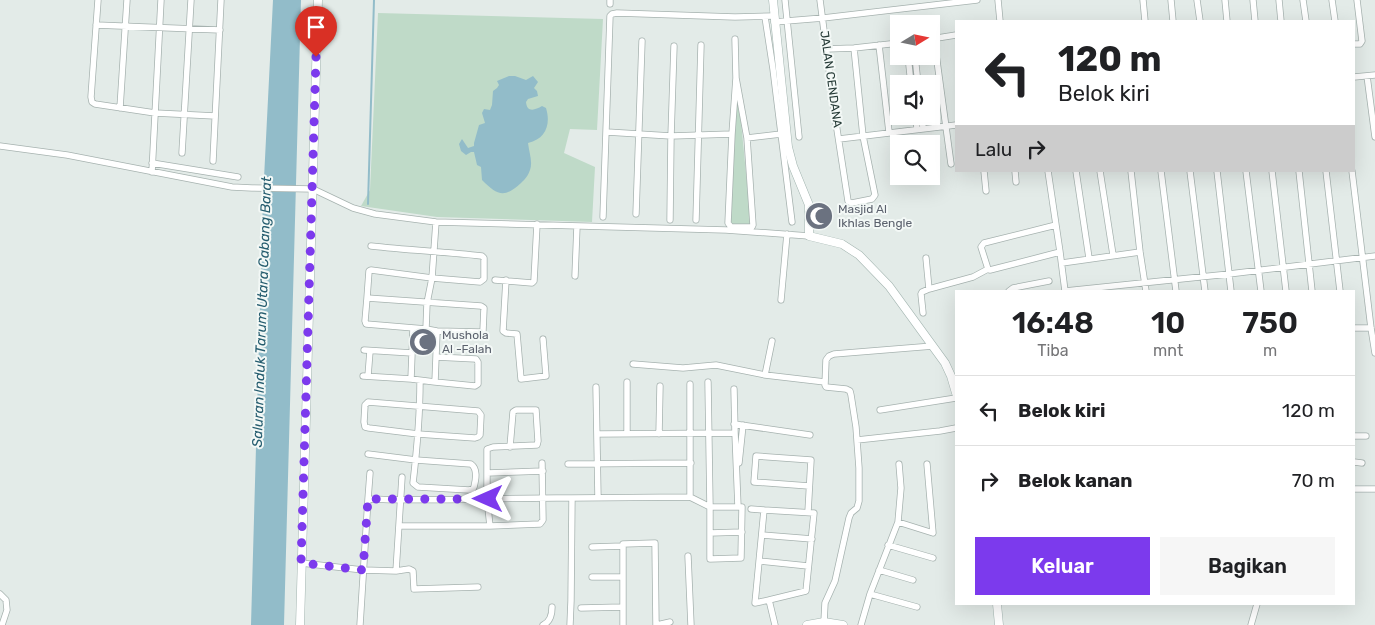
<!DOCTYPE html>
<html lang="id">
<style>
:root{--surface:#fff;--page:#f6f6f6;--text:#202124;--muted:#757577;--line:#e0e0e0;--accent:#7c3aed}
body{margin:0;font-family:Rubik,sans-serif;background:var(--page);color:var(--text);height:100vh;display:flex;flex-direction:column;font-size:19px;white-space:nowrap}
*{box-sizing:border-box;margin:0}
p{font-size:16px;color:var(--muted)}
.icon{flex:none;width:28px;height:28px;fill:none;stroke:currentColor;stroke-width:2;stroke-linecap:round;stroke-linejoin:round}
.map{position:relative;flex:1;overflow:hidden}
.details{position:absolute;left:955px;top:290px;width:400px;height:315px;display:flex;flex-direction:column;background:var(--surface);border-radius:0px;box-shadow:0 5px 20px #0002}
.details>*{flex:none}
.guide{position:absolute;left:955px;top:20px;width:400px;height:152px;border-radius:0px;box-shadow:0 5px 20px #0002;background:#fff;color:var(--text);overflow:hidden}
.needle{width:32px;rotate:80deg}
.tools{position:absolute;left:890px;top:15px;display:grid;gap:10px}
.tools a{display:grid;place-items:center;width:50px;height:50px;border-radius:0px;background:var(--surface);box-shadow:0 5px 20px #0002;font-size:25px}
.pin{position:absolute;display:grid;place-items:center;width:42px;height:42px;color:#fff;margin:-51px -21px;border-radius:50% 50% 50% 0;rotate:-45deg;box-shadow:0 0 5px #0007}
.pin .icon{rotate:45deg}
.me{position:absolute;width:55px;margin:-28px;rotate:270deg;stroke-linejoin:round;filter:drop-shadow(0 0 4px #0008)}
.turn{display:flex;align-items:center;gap:18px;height:105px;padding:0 20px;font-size:22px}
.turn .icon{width:65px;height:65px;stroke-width:2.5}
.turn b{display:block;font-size:35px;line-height:42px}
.then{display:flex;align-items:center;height:48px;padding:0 20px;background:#0003;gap:10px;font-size:19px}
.eta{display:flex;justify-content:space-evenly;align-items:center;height:85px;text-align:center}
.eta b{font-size:30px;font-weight:600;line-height:35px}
.action{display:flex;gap:10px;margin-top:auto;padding:10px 20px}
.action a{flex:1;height:58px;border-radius:0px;background:var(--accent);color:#fff;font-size:20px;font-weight:600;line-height:58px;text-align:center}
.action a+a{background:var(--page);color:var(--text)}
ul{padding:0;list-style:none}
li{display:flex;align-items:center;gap:15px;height:70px;padding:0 20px;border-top:1px solid var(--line)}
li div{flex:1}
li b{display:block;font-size:19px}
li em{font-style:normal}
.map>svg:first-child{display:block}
.green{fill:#bfdac8}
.water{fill:#92bcc9}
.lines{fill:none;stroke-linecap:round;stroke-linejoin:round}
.stream{stroke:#92bcc9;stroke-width:2}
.street-casing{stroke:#a6b2af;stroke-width:7}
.secondary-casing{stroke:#a3b5b0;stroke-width:9}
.street{stroke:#fff;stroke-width:5.5}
.secondary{stroke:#fff;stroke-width:8}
.route{stroke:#7c3aed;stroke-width:9;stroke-dasharray:0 16.2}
.labels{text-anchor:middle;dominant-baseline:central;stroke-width:4;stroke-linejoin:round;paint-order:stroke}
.street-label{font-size:12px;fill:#253a36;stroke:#f3f8f6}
.worship-label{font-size:12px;fill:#5b616d;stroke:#f3f8f6;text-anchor:start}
.water-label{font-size:14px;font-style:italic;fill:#265d6f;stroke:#f3f8f6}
</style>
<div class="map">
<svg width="1375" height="625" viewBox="0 0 1375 625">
<rect width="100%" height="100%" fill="#e3ebe8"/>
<path class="green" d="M378,13L603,19L597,130L570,129L564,153L595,167L592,222L437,217L361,206L370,190Z
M736,96L741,122L751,224H730Z"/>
<path class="water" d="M273,0H301L284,625H251L263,198Z
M509,76H515L526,80L533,76L538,82L534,88L537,91L538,96L528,99L526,102C527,113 535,110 542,106L546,108C551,124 546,139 528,143C529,152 533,162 530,170C528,176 525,179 521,183C504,199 497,195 482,180L481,167L477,165L474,152H471L466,155L461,151L459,144L462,139L468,148L474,146V143L479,125L485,123L482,113L484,109L490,110L492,105L493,91L497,88L499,85L497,81Z"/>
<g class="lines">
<path class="stream" d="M368,204L374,0"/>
<defs>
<path id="street" d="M98,0L91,97L92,102L95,104L155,113L215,116
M785,0L799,137
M820,0L836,123L848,201L849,202L852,203L872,199L875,195L863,136L854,48
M998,0L1000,21
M1143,0L1145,21
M1171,0L1173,21
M1197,0L1200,21
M1225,0L1227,21
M1253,0L1255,21
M1279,0L1281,21
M1303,0L1306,21
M1332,0L1335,21
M610,4V0
M765,17L773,69L792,222
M774,22L823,18L977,0
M96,25L220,30
M735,39L736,78L732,134L728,223L731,227H752L753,225L747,138L736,78
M931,39L956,35
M934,39L951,164
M1354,44H1360L1362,41L1357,0
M879,45L889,132
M826,49L854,48L899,43
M908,56L911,84
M915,56L918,84
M1367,76L1375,137
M1354,77L1375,75
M120,108L127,0
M916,116L917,129
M922,116L923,129
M607,132L671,136L732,134
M747,138L781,134
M839,139L956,125
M0,146L67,155L232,187L252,188L313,189L353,208L375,214L436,222L726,230L809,236
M182,153L191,0
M213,161L221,0
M152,163L238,177
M984,171L986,191
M1015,171L1016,182
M1048,171L1060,252L1065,291
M1076,171L1089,258
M1100,171L1113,255
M1131,171L1140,252L1146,291
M1161,171L1176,291
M1190,171L1205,291
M1217,171L1231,291
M1246,171L1261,291
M1272,171L1286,291
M1299,171L1312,291
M1326,171L1340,291
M1352,171L1371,328L1375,353
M152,172L161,0
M636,214L642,41
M603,217L610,16L612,14L617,13L735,17L774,16
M670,220L671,136L674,46
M696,220L701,45
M1056,225L984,243L981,247L988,269L990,270L1060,252
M371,246C407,250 445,252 482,256L484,258V279L480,282L432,278L371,270L369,271L367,298L481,306L484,308L483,331L481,332L437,331L426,329
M1062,263L1140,252
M575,276L577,226
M495,280L532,283L534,281L537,224
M506,280L503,331L506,333L517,334L521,379L546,376L543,339
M929,289L973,277L988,269
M1009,291L1013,288L1049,281
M1065,291L1229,274L1375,256
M367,298L365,321L366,324L426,329L427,303L432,278L436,222
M781,300L787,234
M923,313L921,294L922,292L929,289L926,258
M413,328L411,379L435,382L437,331
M1354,328H1371
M364,350L412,353
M633,364L683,368L716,365L765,375L825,382
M765,375L772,341
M363,376L411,379
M368,376L370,351
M435,382L475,386L478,384V362L476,359L436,357
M708,382L710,507V559L741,558L742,507H738
M690,384V497
M596,387L598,498
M368,402L478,411L481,415L480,435L478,437L475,438L418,434L369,428L365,427L364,422L365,405Z
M880,410L956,398
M734,424L810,435
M597,434L735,433L734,389
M627,434V382
M659,434L660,386
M1354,436H1366
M857,440L940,431L956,428
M368,454L416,460L471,464C478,469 476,479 474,487L473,489L469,490L418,487L413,483C417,449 420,415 420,381
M1354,462L1362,463
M739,463L743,425
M568,464L691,463
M487,473L543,471
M1354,489H1375
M572,498L690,497L710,507H738L735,433
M368,499L370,473
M751,509L764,510L755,603L769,600L775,625
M764,510L814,513L806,591L769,600
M808,512L811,460L756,456L754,482L809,486
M898,522L933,533L927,464
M399,526H490L540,524L543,520L542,463
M490,526L487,499V449L493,447L537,445L538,441L536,410H516L513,412L510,447
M710,533L742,532
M762,535L812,539
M888,545L933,558
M592,547L623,546
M688,556L691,625
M759,561L808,566
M301,563L363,570L396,571L409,569L413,571L414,589L478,587
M879,570L913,580
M396,571L402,477
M592,577H623
M0,594L6,600L7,610L2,625
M870,594L917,607
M581,608L623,607
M824,622L825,603L835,581L849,518L851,513L857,508L859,501V468L856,427L851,395L850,391L846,389L826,387L825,385L826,360L829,356L834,354L933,346
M360,625L368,499C436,502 504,497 572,498L571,601L570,625
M543,625C550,622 552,614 552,607
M623,625V544L655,543L656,625
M657,625L670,622
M861,625L870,594L898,522L901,488L899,464
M1251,625L1257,604"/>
<path id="secondary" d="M773,0L788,147L793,166L809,205V236L842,244L859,255L889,286L945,363L951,376L956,393
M997,604L999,625
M300,625L318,0
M807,625L824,622L843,625"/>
</defs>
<use href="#street" class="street-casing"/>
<use href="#secondary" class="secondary-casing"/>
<use href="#street" class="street"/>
<use href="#secondary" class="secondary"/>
</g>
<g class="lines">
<path class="route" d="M316,57L301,563L363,570L368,499H488"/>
</g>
<defs>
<symbol id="mosque-disc" viewBox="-11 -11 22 22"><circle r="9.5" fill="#6b7280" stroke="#f3f8f6"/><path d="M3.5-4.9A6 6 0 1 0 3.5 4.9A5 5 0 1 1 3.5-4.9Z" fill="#fff"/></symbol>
</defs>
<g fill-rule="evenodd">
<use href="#mosque-disc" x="803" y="200" width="32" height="32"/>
<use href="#mosque-disc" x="407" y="326" width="32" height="32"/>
</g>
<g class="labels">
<g class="street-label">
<text transform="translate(831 79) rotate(82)">JALAN CENDANA</text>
</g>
<g class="worship-label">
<text x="838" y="209">Masjid Al<tspan x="838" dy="14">Ikhlas Bengle</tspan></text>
<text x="442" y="335">Mushola<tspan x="442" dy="14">Al -Falah</tspan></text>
</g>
<g class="water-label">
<text transform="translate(262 312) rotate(-88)">Saluran Induk Tarum Utara Cabang Barat</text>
</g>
</g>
</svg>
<div class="tools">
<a><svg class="needle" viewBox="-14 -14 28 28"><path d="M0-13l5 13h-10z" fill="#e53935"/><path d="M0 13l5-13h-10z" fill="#757577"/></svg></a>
<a><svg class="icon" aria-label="sound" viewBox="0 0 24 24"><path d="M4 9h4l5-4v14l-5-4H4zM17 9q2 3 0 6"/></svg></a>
<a><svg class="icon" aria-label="search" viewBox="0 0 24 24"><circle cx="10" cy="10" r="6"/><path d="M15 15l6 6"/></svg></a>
</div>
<div class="pin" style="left:316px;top:57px;background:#d93025"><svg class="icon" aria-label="arrive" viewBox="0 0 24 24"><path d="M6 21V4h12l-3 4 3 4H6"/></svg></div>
<svg class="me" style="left:488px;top:499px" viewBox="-20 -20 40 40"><path d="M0-17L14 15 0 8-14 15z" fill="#7c3aed" stroke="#fff" stroke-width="4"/></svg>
<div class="guide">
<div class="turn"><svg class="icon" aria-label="left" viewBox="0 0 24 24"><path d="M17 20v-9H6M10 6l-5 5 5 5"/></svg><div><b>120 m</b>Belok kiri</div></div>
<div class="then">Lalu<svg class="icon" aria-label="right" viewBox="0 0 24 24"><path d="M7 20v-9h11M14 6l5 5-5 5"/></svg></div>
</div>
<section class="details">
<div class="eta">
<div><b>16:48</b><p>Tiba</p></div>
<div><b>10</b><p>mnt</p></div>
<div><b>750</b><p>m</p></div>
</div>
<ul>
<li><svg class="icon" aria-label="left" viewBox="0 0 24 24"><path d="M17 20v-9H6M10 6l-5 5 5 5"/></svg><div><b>Belok kiri</b></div><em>120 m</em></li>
<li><svg class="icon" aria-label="right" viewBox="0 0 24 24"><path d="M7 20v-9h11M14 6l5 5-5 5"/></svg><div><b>Belok kanan</b></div><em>70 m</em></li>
</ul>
<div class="action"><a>Keluar</a><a>Bagikan</a></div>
</section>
</div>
